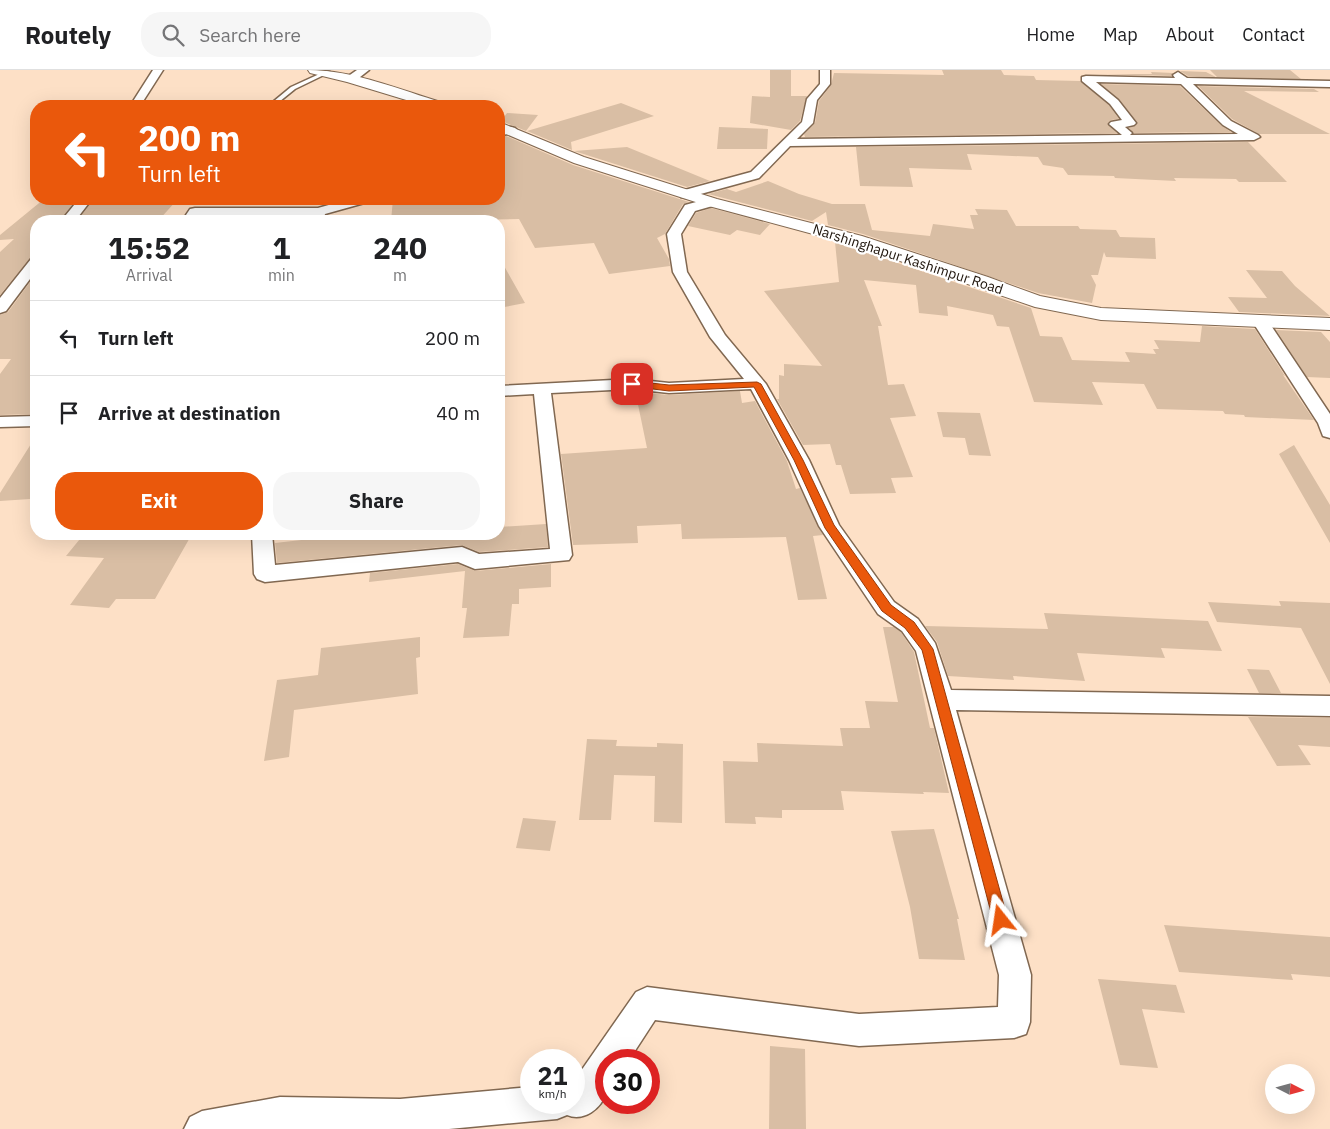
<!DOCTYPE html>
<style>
:root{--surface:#fff;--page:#f6f6f6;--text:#202124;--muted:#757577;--line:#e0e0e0;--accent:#ea580c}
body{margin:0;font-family:"IBM Plex Sans",sans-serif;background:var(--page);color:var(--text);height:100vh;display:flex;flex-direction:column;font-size:19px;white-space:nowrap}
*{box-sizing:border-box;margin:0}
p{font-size:16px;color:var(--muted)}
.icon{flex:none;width:28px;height:28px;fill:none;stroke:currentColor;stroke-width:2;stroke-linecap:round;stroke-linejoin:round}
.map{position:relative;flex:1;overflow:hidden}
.panel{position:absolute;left:30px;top:145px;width:475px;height:325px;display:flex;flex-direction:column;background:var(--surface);border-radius:20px;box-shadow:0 5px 20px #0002}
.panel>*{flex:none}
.top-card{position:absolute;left:30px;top:30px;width:475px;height:105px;border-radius:20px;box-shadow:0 5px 20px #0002;background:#ea580c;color:#fff;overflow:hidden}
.needle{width:32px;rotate:96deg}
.fabs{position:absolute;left:1265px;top:994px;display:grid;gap:10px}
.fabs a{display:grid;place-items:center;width:50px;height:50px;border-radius:50%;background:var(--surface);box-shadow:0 5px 20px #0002;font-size:25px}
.speed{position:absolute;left:520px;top:979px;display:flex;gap:10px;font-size:25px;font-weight:700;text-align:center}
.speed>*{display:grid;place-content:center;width:65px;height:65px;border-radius:50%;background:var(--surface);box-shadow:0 5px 20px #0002;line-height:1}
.speed small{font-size:12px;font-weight:400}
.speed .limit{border:8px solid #d22;background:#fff;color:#111}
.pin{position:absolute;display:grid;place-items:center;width:42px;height:42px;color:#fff;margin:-21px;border-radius:10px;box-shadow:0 2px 8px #0006}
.me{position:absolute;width:55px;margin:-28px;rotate:345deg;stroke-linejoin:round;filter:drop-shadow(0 0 4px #0008)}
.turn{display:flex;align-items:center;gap:18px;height:105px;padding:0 25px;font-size:22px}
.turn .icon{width:65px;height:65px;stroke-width:2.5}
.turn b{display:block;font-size:35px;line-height:42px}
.eta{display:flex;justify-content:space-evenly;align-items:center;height:85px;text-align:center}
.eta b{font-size:30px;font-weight:700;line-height:35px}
.button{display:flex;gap:10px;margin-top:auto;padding:10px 25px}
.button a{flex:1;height:58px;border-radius:20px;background:var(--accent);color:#fff;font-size:20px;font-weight:700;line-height:58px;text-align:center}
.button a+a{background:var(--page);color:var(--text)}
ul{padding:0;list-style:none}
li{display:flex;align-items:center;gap:15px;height:75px;padding:0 25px;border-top:1px solid var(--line)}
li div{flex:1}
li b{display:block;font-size:19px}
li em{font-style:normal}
header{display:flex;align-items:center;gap:30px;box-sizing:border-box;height:70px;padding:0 25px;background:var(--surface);border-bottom:1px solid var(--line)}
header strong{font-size:24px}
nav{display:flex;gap:28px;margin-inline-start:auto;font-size:18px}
.search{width:350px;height:45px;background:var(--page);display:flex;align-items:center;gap:12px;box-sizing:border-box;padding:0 18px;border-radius:20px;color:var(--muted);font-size:19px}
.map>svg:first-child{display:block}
.building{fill:#d9bea4}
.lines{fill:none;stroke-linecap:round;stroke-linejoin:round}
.service-casing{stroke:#816851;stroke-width:3}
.minor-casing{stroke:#816851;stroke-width:3}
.tertiary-casing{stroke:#816851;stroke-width:2}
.service{fill:#fff;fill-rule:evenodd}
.minor{fill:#fff;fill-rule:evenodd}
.tertiary{fill:#fff;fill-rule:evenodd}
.route{fill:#ea580c;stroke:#983908}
.labels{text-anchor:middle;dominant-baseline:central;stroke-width:4.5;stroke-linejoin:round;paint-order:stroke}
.far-street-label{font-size:14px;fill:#1c1209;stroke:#fff}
</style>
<header>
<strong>Routely</strong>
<div class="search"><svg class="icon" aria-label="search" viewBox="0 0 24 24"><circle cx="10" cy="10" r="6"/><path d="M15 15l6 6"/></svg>Search here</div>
<nav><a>Home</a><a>Map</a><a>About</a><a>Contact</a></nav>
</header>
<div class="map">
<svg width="1330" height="1059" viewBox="0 0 1330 1059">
<rect width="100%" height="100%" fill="#fde0c6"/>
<path class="building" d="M770,0H791V26H807L800,51L791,60L750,53L752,26L770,27Z
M942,0H1001L1004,5L1034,6L1036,10L1080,11L1109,35L1119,49L1111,50L1107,54L1117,63L805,67L804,64L815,53L819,31L831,15L834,3L944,5Z
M1210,0H1290L1301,9L1217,7Z
M1180,1L1206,2L1216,7L1188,6Z
M1151,2L1173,3L1171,6L1099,4H1152Z
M1101,14L1180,16L1222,56L1231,62L1134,63L1129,58L1135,56L1137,52L1119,29Z
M1198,16L1314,19L1319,22L1244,21L1330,64H1259L1232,49Z
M621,33L654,46L571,72L572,80L527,61Z
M507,43L538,45L526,61L501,51Z
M719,57L768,59L767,79H717Z
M506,66L573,95L689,132L683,134L665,164L657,168L669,189L670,196L609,204L594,173L535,178L519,149L391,151L393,129H499V68Z
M1248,72L1287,112H1239L1236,109L1174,108L1176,111L1115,108L1114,106L1068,105L1063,98L1043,95L1038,87L967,84L972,100L909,98L913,117L860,116L856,77Z
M627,77L710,111L687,117L574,81Z
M768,111L799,124L832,134H865L872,160L930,166L933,154L974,159L970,145H978L975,139L1007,140L1016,156H1078L1080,159L1116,160L1120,167L1155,168L1156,189L1106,187L1104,182L1098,205H1091L1096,215L1092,233L1038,223L863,164L828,155L826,142L812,151L708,124L727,119L736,122Z
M44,129H77L59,151H36V186L30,188L0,225V182L14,169L0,170V165Z
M94,129H147L148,130H177L158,151H77Z
M711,138L770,154L760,165L737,160L730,165L688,156L696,143Z
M835,172L1031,238L1040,266L1062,267L1072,290L1130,292L1125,282L1156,284L1153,279H1159L1154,270L1200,272L1202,256L1255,259L1285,306L1283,305L1314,350L1245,347L1244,345L1225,344L1223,341L1157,339L1144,314L1092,312L1103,335L1034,332L1009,257L997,256L993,245L947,236L948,246L919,243L916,215L864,210L882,256H878L888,315L904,314L916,346L890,348L913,407L891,408L896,423L850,424L841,395H836L830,374L803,375L777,329H779V305L784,306V294L822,296L764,221L839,212Z
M499,187L525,233L499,238Z
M1246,200L1282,201L1295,216L1330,246L1239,242L1228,227L1267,228Z
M36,204V344L0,345V304L11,289H0V245L8,242Z
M1276,260L1321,262L1330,272V308L1307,307Z
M740,321L742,333L755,331L787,391L796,419L800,418L823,465L813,466L827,529L798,530L786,467L682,469L681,454L637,456L638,473L573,475L561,384L647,378L636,325H638V322L669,325Z
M937,342L980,343L991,386L969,385L965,368L943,367Z
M36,366V419L30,429L0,431V423Z
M1294,375L1330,435V473L1279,384Z
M546,454L548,477L479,482L462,475L277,493L275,473L310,469V466L325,464H499V457Z
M84,464H192L155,529H116L109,538L70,535L104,488L66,486Z
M458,494L475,501L551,494V517L519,519V534H512L509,566L463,568L467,538H462L465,501L369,512L370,503Z
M1279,531L1330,533V614L1301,558L1217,552L1208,532L1281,536Z
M1044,543L1208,551L1222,581L1161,578L1165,588L1077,583L1085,611L1013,606L1014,610L948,606L937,572L925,556L1048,559Z
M883,557H894L901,562L914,582L930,658H934L949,723L923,722L924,724L841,721L844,740H782V748L755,747L756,754L725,753L723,691L758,692L757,673L843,676L840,658H870L865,631L898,632Z
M420,567V587L416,588L418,624L294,640L289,687L264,691L277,610L318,605L321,578Z
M1247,599L1269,600L1281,623H1259Z
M1248,647L1330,648V677L1298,675L1311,695L1277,696Z
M587,669L617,670L616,676L657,677V673L683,674L682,753L654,752L655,706L614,705L611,750H579Z
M523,748L556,751L550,781L516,778Z
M934,759L959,849H957L965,890L919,889L910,837L891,761Z
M1164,855L1330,867V907L1291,904L1293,910L1179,902Z
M1098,909L1176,915L1185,943L1142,939L1158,998L1120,995Z
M770,976L805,979L806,1059H769Z"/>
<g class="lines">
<defs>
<path id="service" d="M326,1L330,2L295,19L274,36H268L291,17Z"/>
<path id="minor" d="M153,0H163L140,36H130Z
M357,0H369L355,11H347V7Z
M820,0H830V14L817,30L813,53L797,69L1122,65L1109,54L1111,52L1122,50L1110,34L1082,11V7L1086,6L1175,8L1173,5L1178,2L1187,8L1330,11V17L1193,14L1231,51L1258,65L1260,67L1254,70L790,76L759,108L686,128L681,127L680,124L681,121L751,102L802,52L807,29L820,14ZM1096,12L1181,14L1223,55L1238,64L1130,65L1132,63L1125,57L1134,55L1136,53L1118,30Z
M511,57L515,58L517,60L515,62L499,66V60Z
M711,128L718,132L716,135L695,141L681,164L687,202L725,265L766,314L809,390L839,455L894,532L918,549L935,573L951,620L1330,626V646L956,640L1031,905L1030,952L1026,964L1014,968L859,976L655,950L629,990H606C606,1000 609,1013 606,1022C602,1039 583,1052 567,1045L557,1049L449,1059H184L190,1047L202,1041L280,1027L400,1029L531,1017V1032H574V1011L636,922L647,917L859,944L998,937L999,905L916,581L902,561L878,544L819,456L789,390L751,319L669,323L632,319L551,323L572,485L569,490L475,499L458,492L265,512L257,509L254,504L252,464H272L275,495L462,477L479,484L550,479L534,324L499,326V316L632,309L669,313L744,309L710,267L673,202L667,164L685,135Z
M79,129H92L75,151H61Z
M350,129H369L368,132L325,144L323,151H309L311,146H199L196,151H182L190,139L195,138H318Z
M36,188V201L6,241L0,243V228L31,189Z
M1260,246L1266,248L1330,344V368L1323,366L1318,353L1252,251L1254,248Z
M36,346V356L0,357V347Z"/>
<path id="tertiary" d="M308,0C354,0 400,20 444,33L446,36H426L347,12L310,3Z
M499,52L584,87L717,129L862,166L988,207L1040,226L1101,238L1330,248V260L1101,250L1035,237L850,174L705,135L574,93L499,61Z"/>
</defs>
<use href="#service" class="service-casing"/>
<use href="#minor" class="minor-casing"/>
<use href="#tertiary" class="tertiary-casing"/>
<use href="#service" class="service"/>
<use href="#minor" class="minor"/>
<use href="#tertiary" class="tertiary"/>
</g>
<path class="route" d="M632,311L669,315L757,312L761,314L803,390L834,455L891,535L914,552L933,579L1008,850L1006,855L1001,857L995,855L993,850L922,580L905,558L882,541L825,458L794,390L754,317L669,321L629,316L627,314Z"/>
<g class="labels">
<g class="far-street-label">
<text transform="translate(908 189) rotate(18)">Narshinghapur Kashimpur Road</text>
</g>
</g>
</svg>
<div class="fabs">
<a><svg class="needle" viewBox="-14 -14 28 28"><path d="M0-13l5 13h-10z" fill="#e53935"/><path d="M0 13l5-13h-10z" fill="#757577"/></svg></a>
</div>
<div class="speed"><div>21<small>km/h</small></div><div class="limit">30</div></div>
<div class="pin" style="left:632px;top:314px;background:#d93025"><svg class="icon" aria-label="arrive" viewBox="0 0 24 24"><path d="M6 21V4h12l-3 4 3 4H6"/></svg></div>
<svg class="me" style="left:1001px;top:850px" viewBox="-20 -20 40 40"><path d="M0-17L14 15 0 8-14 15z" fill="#ea580c" stroke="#fff" stroke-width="4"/></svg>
<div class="top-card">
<div class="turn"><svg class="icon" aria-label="left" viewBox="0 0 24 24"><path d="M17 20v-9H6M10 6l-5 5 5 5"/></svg><div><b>200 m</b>Turn left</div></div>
</div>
<section class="panel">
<div class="eta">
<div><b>15:52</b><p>Arrival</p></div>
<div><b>1</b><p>min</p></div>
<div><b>240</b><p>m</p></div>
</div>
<ul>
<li><svg class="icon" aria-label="left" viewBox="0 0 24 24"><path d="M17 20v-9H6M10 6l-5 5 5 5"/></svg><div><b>Turn left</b></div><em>200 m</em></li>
<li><svg class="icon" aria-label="arrive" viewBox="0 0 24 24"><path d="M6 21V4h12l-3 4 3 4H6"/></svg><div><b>Arrive at destination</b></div><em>40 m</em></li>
</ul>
<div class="button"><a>Exit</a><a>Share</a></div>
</section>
</div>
